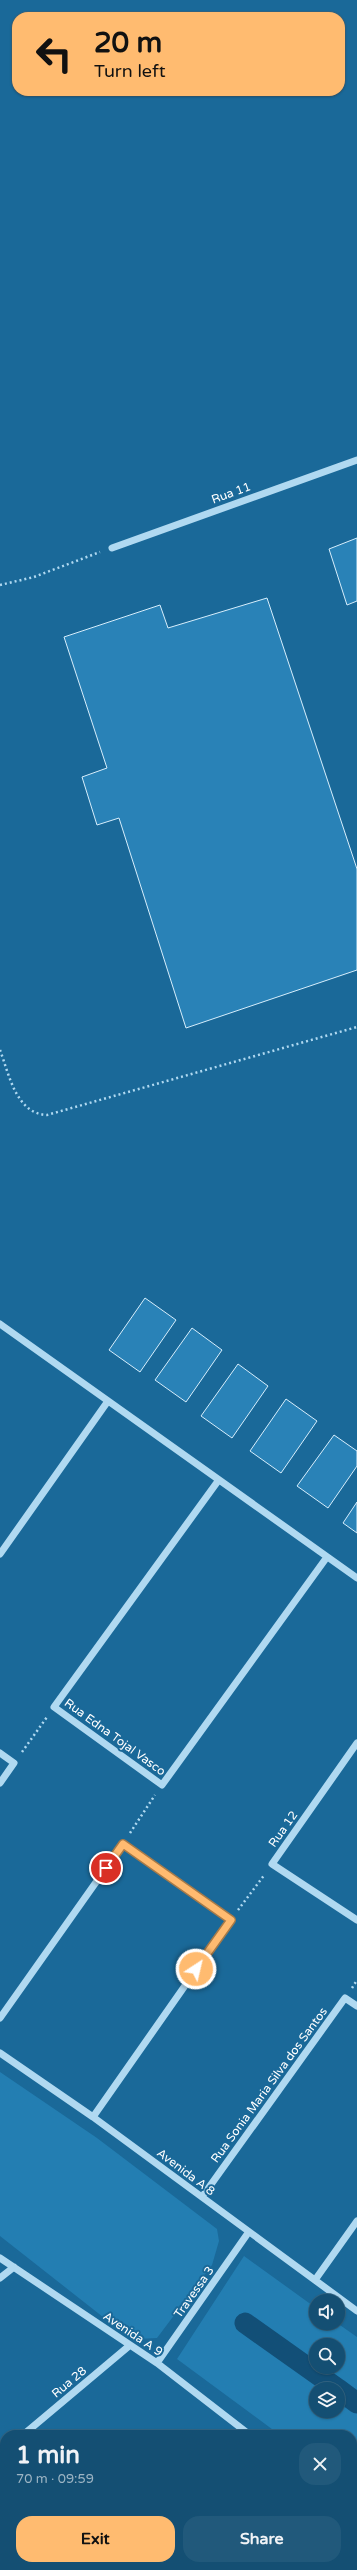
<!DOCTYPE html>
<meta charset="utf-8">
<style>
:root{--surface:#144f73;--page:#21597b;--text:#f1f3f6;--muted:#9db5c4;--line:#336685;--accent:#ffbb70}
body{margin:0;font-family:"Varela Round",sans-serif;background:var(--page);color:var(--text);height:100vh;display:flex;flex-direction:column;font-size:15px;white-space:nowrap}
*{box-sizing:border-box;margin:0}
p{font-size:13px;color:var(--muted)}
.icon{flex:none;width:22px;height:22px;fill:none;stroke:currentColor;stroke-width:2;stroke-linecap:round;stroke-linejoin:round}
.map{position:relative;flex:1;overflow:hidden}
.details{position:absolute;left:0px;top:2430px;width:357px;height:140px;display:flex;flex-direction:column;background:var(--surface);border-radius:16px 16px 0 0;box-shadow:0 1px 3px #0004,0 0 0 1px var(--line)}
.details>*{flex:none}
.top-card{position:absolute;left:12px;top:12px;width:333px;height:84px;border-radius:16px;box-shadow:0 1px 3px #0004,0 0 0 1px var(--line);background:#ffbb70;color:#111;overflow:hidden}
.buttons{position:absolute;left:309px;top:2294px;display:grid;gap:8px}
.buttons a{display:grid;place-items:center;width:36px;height:36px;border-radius:50%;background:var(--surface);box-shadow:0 1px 3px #0004,0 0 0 1px var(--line);font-size:20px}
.pin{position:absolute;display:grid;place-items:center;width:34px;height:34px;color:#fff;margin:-17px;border:2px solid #fff;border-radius:50%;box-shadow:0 1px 4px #0007}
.me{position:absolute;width:44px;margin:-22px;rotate:35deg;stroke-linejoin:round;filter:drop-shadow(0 0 3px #0008)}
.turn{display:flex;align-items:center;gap:14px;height:84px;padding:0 16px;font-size:18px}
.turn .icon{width:52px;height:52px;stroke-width:2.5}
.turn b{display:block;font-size:28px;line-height:34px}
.round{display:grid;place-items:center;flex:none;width:42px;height:42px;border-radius:16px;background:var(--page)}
.headline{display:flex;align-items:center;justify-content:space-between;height:68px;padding:0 16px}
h1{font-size:24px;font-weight:700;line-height:30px}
.action{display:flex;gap:8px;margin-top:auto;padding:8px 16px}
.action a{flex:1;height:46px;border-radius:16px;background:var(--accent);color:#111;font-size:16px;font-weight:700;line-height:46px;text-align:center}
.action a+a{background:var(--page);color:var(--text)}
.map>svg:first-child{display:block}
.green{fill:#237eb2;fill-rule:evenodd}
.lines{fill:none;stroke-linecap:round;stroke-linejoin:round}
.canal{stroke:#124f77;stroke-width:21}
.building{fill:#2982b7;stroke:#d7eefc}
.path{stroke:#b0d9f1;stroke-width:2.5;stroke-dasharray:2 3;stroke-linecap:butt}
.minor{stroke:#b0d9f1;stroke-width:7}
.route-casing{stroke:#a67a49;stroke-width:10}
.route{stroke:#ffbb70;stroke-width:7}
.labels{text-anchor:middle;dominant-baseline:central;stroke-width:4;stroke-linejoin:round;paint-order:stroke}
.street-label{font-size:12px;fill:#fff;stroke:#1a6999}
</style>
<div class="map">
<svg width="357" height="2570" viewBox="0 0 357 2570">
<rect width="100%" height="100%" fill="#1a6999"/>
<path class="green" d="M0,2072L97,2138L217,2229L219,2241L212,2265L157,2338L138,2339L103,2317L0,2236Z
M244,2256L316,2308V2323H337L357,2337V2491L352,2487V2435H280L177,2359ZM316,2345H338V2367H316ZM316,2389H338V2411H316Z"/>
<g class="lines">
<path class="canal" d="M245,2323L338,2389
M338,2389L357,2403"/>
</g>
<path class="building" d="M357,538V601L347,605L329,549Z
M267,598L357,869V970L186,1028L119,818L97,825L82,777L107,768L64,637L160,605L168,628Z
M145,1298L176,1320L140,1372L109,1350Z
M192,1328L222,1350L186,1402L155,1380Z
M238,1364L268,1386L232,1438L201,1416Z
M286,1399L317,1421L281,1473L250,1451Z
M334,1435L357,1451V1466L328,1508L297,1486Z
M357,1502V1533L343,1523Z"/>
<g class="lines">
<path class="path" d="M0,585L34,577L100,552
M0,1050C9,1074 16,1114 47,1115L357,1027
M22,1752L47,1717
M130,1833L155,1795
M238,1910L265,1874
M352,1988L357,1980"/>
<path class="minor" d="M112,548L357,460
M0,1324L357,1578
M218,1481L54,1707L162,1785L327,1557
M0,1554L108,1401
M357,1743L272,1864L357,1920
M0,1753L14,1763L0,1783
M0,2018L123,1844L231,1920L93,2117
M0,2053L93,2117L357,2311
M202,2197L345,1998L357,2006
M0,2258L157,2363L250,2435
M0,2278L14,2267
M315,2280L357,2221
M157,2363L248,2233
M23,2435L129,2346
M0,2454L5,2450
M352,2506L357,2509
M352,2529L357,2526
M70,2570L76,2565
M290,2570L296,2565"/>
</g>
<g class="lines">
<defs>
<path id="route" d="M106,1868L123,1844L231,1920L196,1969"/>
</defs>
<use href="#route" class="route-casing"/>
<use href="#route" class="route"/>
</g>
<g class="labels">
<g class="street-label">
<text transform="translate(231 493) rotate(-20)">Rua 11</text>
<text transform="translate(115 1737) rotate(36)">Rua Edna Tojal Vasco</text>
<text transform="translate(283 1829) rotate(-55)">Rua 12</text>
<text transform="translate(269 2085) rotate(-54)">Rua Sonia Maria Silva dos Santos</text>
<text transform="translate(186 2172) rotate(37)">Avenida A 8</text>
<text transform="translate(194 2292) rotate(-55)">Travessa 3</text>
<text transform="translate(133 2334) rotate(34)">Avenida A 9</text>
<text transform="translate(69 2382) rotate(-40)">Rua 28</text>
</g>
</g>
</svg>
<div class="buttons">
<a><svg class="icon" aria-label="sound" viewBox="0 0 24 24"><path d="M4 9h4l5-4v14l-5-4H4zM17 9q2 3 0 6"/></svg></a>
<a><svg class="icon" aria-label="search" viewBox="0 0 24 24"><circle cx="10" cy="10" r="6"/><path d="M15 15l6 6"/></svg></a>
<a><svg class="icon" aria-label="layers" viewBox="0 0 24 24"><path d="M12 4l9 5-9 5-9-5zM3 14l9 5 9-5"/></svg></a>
</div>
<div class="pin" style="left:106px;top:1868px;background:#d93025"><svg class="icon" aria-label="arrive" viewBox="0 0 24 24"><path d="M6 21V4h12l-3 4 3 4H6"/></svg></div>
<svg class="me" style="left:196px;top:1969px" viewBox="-20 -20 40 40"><circle r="17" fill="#ffbb70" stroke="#fff" stroke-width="3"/><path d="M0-11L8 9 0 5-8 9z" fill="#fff"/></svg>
<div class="top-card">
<div class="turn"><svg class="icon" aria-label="left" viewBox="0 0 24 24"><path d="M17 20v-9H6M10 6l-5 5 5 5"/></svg><div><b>20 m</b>Turn left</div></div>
</div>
<section class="details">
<div class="headline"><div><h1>1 min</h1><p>70 m · 09:59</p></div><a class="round"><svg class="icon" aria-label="close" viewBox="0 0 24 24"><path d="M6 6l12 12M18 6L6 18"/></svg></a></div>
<div class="action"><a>Exit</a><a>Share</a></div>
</section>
</div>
